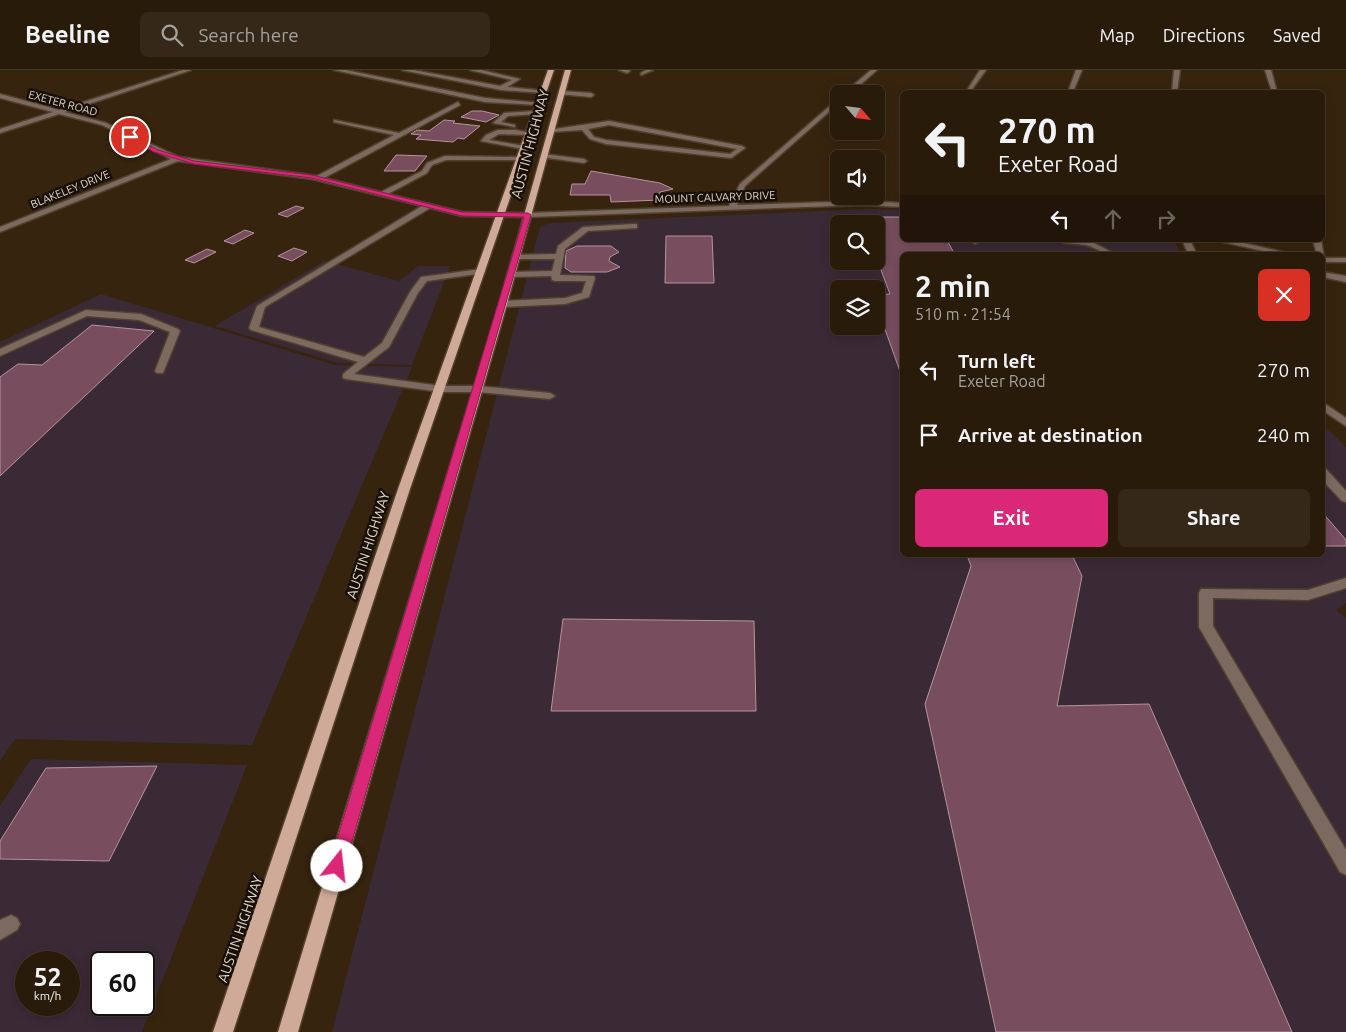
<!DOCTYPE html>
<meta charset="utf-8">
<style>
:root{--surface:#291b0a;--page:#352818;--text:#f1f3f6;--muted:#a5a19c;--line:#45392b;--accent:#db2777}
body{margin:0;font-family:Ubuntu,sans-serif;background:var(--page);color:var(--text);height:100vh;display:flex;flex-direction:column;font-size:19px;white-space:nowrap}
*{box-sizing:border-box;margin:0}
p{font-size:16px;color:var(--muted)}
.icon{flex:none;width:28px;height:28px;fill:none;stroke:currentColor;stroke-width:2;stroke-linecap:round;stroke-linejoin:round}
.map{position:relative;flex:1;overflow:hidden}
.side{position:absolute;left:900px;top:182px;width:425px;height:305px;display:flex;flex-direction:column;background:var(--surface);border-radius:8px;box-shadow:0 2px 12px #0003,0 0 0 1px var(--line)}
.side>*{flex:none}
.guide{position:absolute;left:900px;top:20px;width:425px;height:152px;border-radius:8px;box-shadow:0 2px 12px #0003,0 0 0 1px var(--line);background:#291b0a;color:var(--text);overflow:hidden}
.needle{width:32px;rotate:118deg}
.fabs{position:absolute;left:830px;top:15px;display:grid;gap:10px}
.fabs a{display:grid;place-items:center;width:55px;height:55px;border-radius:8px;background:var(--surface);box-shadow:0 2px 12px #0003,0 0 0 1px var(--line);font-size:25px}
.speed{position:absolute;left:15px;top:881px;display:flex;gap:10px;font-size:25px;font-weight:700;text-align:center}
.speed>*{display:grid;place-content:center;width:65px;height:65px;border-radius:50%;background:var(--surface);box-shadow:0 2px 12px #0003,0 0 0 1px var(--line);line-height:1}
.speed small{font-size:12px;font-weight:400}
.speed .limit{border:2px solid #111;border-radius:8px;background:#fff;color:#111}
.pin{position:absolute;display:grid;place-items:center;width:42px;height:42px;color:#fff;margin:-21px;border:2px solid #fff;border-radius:50%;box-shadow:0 1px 5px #0007}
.me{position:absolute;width:55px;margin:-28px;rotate:16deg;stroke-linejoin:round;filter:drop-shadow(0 0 4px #0008)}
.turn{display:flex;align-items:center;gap:18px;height:105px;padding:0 15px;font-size:22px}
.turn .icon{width:65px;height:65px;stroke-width:2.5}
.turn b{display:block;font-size:35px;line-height:42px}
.lanes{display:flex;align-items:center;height:48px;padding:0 15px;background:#0003;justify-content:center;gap:25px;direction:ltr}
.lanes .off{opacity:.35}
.round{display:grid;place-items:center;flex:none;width:52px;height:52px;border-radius:8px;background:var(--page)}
.headline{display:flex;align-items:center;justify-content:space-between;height:85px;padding:0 15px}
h1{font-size:30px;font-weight:600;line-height:38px}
.cta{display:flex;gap:10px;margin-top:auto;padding:10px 15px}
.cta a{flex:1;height:58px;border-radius:8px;background:var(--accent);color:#fff;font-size:20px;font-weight:600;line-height:58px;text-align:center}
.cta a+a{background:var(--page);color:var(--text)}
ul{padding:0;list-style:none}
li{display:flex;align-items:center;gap:15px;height:65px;padding:0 15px}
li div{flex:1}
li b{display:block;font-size:19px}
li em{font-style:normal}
header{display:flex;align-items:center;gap:30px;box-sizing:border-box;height:70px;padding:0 25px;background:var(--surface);border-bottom:1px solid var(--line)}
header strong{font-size:24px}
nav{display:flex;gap:28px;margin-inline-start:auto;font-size:18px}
.search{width:350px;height:45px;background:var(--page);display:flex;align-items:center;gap:12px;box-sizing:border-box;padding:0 18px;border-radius:8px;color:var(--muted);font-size:19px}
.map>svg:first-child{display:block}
.commercial{fill:#3a2a36;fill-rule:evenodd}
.building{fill:#784e5f;stroke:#b693a0}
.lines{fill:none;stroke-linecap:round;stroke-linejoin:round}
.minor-casing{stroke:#52402c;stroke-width:3}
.major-casing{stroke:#52402c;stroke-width:3}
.minor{fill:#7c6a61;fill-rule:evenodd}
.major{fill:#d0aa98;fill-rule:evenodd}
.route{fill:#db2777;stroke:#8e194d}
.labels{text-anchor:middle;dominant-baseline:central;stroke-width:5;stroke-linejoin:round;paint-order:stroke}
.far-street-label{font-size:11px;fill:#e1d4c7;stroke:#181007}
.street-label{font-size:14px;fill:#e1d4c7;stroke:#181007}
</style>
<header>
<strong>Beeline</strong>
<div class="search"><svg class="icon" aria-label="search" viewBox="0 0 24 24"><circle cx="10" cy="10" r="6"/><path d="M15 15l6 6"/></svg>Search here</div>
<nav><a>Map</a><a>Directions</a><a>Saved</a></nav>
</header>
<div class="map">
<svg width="1346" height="962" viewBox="0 0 1346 962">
<rect width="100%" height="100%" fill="#37240e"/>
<path class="commercial" d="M867,139L902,140V170H1174L1181,185H902V485H1322L1323,355L1346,377V533L1336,540L1346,548V962H332L540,157L549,153ZM839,154H876V191H839ZM839,219H876V256H839Z
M324,191L399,211L418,196H450L412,295L338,293L215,256Z
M101,224L335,295L412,297L252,675L15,669L0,691V272Z
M31,689L247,695L142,962H0V736ZM26,892H69V935H26ZM101,892H144V935H101Z"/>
<path class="building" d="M472,41H482L499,45L486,52L461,47Z
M444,50L455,51L453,53L480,56L464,69L458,68L453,72L416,69L421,65L411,64L417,60L429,61Z
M396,85L427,86L415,101H384Z
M591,101L660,113L673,119L660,122V130L611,132L610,125H570L572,114H585Z
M296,136L304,138L287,147L278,144Z
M862,147H902V170H947L955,185H902V307L876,234V225L890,224L876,187V154H864Z
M245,160L254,163L233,174L224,171Z
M666,166H712L714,213H665Z
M577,176H611L619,182L610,187L609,191L620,197L607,202H571L565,198L566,181Z
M294,178L307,182L292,191L278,186Z
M207,179L216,182L194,193L185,190Z
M92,255L154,261L0,406V307L18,294L42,295Z
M1322,442L1346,470V476H1322Z
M967,485H1072L1082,506L1057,636L1149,634L1292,962H996L925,634L971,496Z
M563,549L754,551L756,641H551Z
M157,696L109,791L0,789V771L46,698Z"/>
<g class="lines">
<defs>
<path id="minor" d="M183,0H191L65,42L106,53L179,87L317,106L394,65L334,52V50L399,63L458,32L460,35L324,108L381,122L422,101L427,93L445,86L519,87L522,89L521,90H446L432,95L427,103L388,124L462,142L528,143L729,136L740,114L839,28V33L745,116L737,135L863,131L902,133V137L863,135L528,147L462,146L430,138L265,237L259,257L364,287L382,273L410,222L421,207L481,199L485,201L484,203L427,211L418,223L389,277L354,304L441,316H478L550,323L555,326L550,329L478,322H441L346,309L343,308V304L358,292L251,260L249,258L257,236L422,136L312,109L178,91L0,162V157L171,89L102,55L59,44L0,63V59L53,42L0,28V24L59,40Z
M334,0H345L485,28L542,33L539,35L485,32Z
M402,0H413L500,16L512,10L470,0H481L520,9L507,17L546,21L543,23L501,20Z
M619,0H629L630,1L627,3Z
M646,0H653L641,5V3Z
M871,0H877L850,24H843Z
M980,0H986L970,22H966Z
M1076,0H1082L1073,22H1068Z
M1174,0H1180L1177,22H1172Z
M1265,0H1271L1277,22H1272Z
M561,21L591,23L594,25L591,27L559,24Z
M535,41L537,44L508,46L501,52L515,55V57L493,53L504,43Z
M609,51L742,76L745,78L731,88L606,74L590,69L582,60L551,62L548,60ZM609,55L737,79L730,84L606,70L594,67L588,59Z
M498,60H516L531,63L528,65L499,64L489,70L525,76L523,79L481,71L486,65Z
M543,84L584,89L587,91L584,93L541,87V85Z
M634,154H637V158L588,161L565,179L560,205L594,206L595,208L589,227L565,234L503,237L499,234L503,231L565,228L582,223L586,211H555L552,210L551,206L508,207V203L511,202L552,201L555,189H516L512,187L513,185L556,184L558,176L583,157Z
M970,170H978L979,172L975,174Z
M1057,170H1092V172L1117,185C1104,185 1097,178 1086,175C1076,173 1065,175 1057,170Z
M1182,170H1190L1197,185H1189Z
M1214,170H1230L1297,185H1281Z
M1313,170H1321L1324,187L1317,185Z
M1322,188H1346V192H1322Z
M1322,202L1346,206V212L1322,207Z
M86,240L141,244L178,259L180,261L163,303H157L155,301L170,262L139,250L87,246L0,286V279Z
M1322,332L1346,348V356L1322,340Z
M1322,398L1326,399L1346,421V432L1342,431L1322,410Z
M1346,508V518L1308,530L1213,528V556L1346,780V805L1340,802L1199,557V523L1201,519L1308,520Z
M11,845L17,848L20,854L17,860L0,870V850Z"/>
<path id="major" d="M548,0H554L410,419L233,962H213L398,419Z
M565,0H571L507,234L298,962H278L499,234Z"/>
</defs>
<use href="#minor" class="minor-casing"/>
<use href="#major" class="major-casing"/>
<use href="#minor" class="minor"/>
<use href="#major" class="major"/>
</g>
<path class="route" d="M130,66L158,80L194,91L312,105L462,142L528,143L531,145L345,796L343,802L337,804L332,802L329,796L524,147L462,146L312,108L194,94L154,82L128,68Z"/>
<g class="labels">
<g class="far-street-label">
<text transform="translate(63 33) rotate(15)">EXETER ROAD</text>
<text transform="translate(70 119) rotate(-22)">BLAKELEY DRIVE</text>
<text transform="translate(715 127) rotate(-2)">MOUNT CALVARY DRIVE</text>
</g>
<g class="street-label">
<text transform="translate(530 74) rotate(-75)">AUSTIN HIGHWAY</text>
<text transform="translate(368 475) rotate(-72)">AUSTIN HIGHWAY</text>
<text transform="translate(240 859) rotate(-71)">AUSTIN HIGHWAY</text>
</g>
</g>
</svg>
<div class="fabs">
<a><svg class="needle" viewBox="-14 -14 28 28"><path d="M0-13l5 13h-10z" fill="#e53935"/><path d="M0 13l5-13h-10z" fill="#a5a19c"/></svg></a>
<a><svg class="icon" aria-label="sound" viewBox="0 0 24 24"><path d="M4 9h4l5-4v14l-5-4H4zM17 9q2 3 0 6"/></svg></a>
<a><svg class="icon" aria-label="search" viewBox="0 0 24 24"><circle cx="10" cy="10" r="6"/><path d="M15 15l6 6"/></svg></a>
<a><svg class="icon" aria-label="layers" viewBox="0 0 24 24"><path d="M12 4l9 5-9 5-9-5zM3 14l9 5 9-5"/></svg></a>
</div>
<div class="speed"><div>52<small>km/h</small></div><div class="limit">60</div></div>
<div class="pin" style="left:130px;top:67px;background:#d93025"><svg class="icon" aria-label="arrive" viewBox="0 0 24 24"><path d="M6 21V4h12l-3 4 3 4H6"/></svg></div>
<svg class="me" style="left:337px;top:796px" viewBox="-20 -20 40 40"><circle r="19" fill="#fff"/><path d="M0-13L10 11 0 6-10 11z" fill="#db2777"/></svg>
<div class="guide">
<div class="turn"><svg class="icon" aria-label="left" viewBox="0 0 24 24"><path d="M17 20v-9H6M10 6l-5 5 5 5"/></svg><div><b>270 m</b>Exeter Road</div></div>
<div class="lanes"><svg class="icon" aria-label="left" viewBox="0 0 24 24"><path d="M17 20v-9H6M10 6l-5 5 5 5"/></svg><svg class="icon off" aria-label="ahead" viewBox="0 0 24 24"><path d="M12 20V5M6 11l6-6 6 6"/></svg><svg class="icon off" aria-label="right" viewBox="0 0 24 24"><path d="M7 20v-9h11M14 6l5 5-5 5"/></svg></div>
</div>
<section class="side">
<div class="headline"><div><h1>2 min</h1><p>510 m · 21:54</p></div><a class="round" style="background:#d93025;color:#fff"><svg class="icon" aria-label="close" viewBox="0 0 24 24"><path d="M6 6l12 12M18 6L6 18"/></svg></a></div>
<ul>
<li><svg class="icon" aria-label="left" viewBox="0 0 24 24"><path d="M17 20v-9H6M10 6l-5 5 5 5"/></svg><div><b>Turn left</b><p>Exeter Road</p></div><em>270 m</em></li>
<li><svg class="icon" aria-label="arrive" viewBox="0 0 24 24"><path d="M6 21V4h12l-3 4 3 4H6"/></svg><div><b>Arrive at destination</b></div><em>240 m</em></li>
</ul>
<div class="cta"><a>Exit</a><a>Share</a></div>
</section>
</div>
